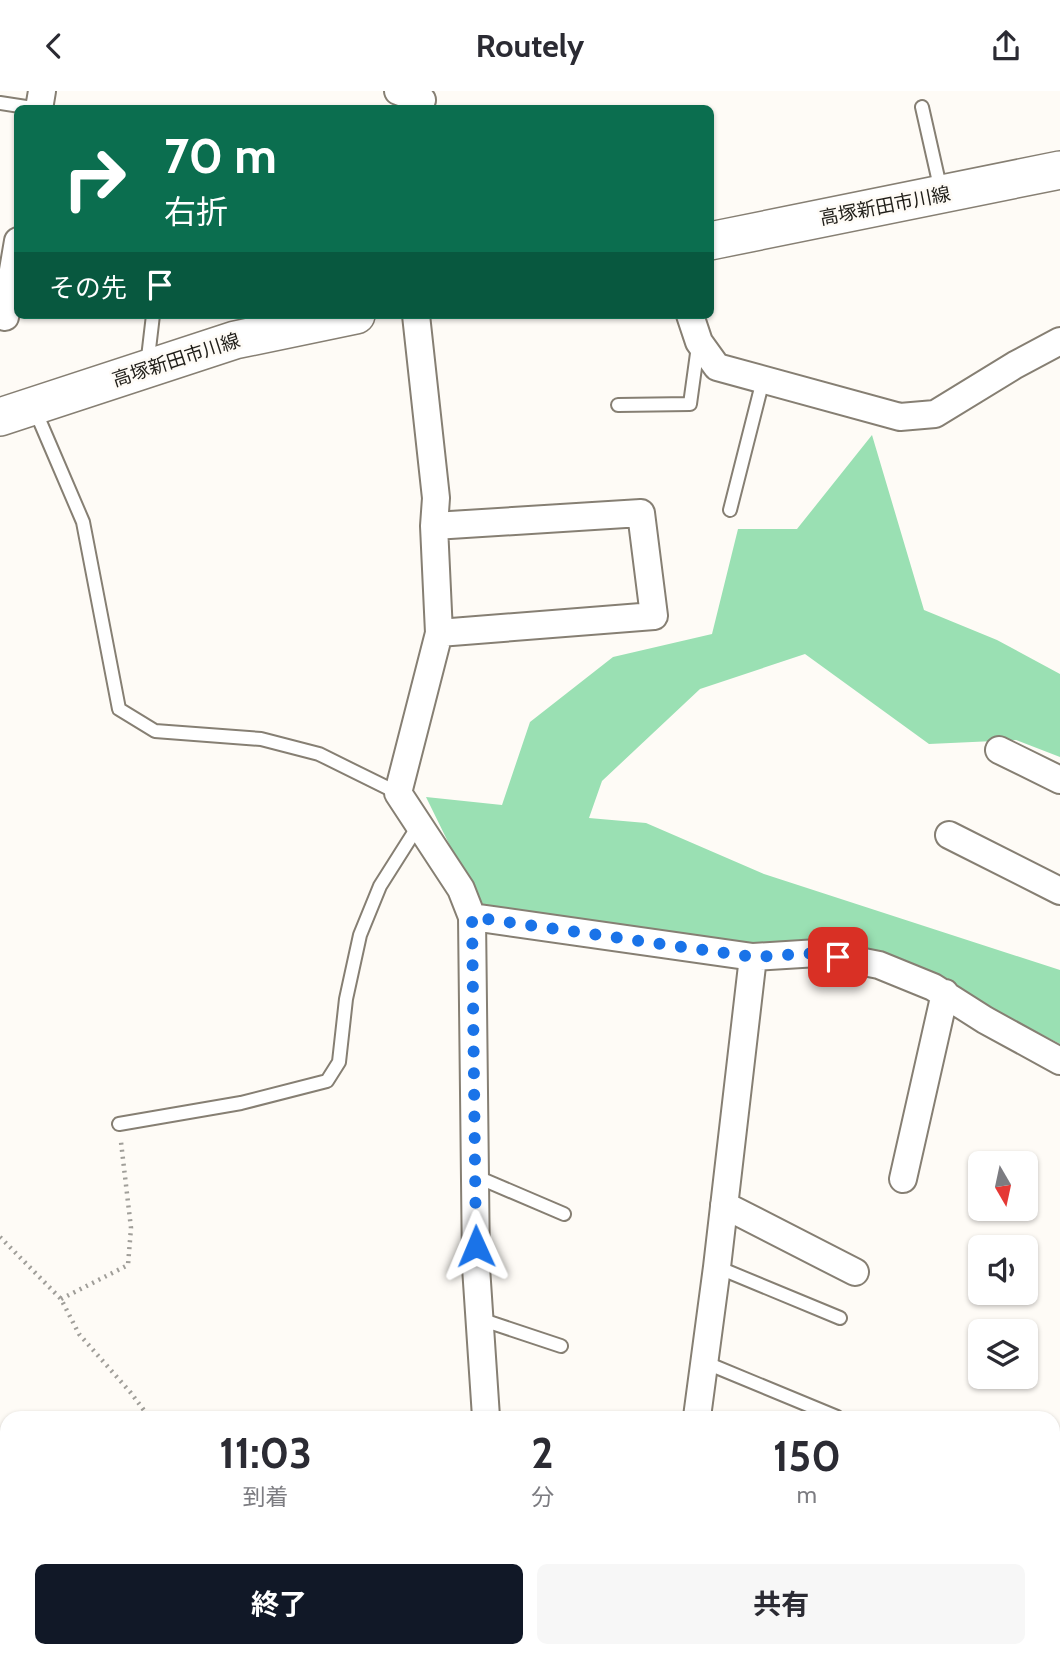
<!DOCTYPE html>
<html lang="ja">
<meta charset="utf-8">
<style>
:root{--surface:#fff;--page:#f7f7f7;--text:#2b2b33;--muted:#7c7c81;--accent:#111827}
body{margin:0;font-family:Cabin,"Noto Sans JP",sans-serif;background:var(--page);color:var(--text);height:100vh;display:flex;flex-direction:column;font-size:26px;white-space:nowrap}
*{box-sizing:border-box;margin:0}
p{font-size:23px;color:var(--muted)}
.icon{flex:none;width:38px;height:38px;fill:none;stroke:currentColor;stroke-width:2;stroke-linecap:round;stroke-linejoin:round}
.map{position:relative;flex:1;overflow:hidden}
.drawer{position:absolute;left:0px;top:1320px;width:1060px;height:247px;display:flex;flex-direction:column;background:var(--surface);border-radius:21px 21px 0 0;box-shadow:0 2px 5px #0004}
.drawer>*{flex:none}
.hud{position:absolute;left:14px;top:14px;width:700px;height:214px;border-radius:10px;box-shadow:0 2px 5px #0004;background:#0b6e4f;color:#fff;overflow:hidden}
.needle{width:46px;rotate:171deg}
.buttons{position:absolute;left:968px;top:1060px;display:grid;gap:14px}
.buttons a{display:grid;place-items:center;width:70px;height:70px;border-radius:10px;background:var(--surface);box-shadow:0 2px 5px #0004;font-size:35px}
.pin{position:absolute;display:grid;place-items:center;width:60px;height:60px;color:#fff;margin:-30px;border-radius:14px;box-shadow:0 4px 10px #0006}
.me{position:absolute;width:77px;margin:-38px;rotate:359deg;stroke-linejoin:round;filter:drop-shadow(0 0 5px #0008)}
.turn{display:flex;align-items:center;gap:24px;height:147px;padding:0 35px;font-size:32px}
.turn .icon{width:91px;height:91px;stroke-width:2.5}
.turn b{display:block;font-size:49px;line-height:60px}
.then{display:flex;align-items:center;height:66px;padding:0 35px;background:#0003;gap:14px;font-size:26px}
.eta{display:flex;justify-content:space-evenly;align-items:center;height:119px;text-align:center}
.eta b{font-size:42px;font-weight:700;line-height:49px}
.cta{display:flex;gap:14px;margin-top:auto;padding:14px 35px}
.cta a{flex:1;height:80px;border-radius:10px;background:var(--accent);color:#fff;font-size:28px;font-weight:700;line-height:80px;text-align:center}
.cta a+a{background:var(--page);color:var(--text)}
header{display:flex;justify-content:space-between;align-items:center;height:91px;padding:0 35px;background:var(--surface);font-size:32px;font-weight:700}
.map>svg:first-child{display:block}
.forest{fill:#9ae0b3}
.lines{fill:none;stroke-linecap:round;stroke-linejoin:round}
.lane-casing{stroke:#867f73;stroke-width:16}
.street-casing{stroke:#867f73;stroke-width:30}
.secondary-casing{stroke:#867f73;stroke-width:40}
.path{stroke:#a09e99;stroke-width:4.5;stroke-dasharray:2 5;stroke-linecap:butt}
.lane{stroke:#fff;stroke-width:12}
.street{stroke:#fff;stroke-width:26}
.secondary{stroke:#fff;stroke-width:37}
.route{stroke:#1a73e8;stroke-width:12;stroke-dasharray:0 21.6}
.labels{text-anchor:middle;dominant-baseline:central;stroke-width:5;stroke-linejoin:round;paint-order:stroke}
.street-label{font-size:19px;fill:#1f1d18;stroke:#fefbf6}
</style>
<header><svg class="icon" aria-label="back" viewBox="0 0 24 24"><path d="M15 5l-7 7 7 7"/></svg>Routely<svg class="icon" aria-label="share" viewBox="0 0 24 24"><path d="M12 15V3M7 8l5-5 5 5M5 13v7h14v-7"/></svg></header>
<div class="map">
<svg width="1060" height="1566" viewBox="0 0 1060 1566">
<rect width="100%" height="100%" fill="#fefbf6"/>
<path class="forest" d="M872,344L924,519L997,549L1060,583V666L1016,649L929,653L805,563L700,598L602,690L589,727L646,732L764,783L1060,879V953L887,863L725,850L480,816L426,706L502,714L530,631L613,566L712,543L738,438H797Z"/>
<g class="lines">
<defs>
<path id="lane" d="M0,12L39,18
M922,16L941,100
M147,275L153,224
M618,314L690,313L698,255
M35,319L83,431L119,618L155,640L261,648L319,663L398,702
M730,419L763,289
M119,1033L241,1012L327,990L339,971L346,908L360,844L380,795L418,735
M475,1085L564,1123
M717,1176L840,1227
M480,1228L561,1255
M704,1271L837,1326"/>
<path id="street" d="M398,0L422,9
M39,18L42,0
M416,224L436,407L434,435L439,542L398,702L461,798L472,826L476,1176L486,1326
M690,224L699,251L717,276L900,326L935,323L1015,274L1060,250
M5,226L18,150
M434,435L641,422L654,525L439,542
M999,659L1060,689
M949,744L1060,800
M472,826L753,866L818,862L879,874L933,896L985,929L1060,970
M903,1088L945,902
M724,1114L855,1181
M697,1326L717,1176L753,866
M0,1376L7,1378
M562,1559L563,1566
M776,1559L795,1566
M742,1566L744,1559"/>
<path id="secondary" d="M710,150L1060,79
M0,326L235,249L356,224"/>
</defs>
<use href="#lane" class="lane-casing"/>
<use href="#street" class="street-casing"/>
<use href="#secondary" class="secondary-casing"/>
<path class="path" d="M0,1146L61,1208L79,1243L131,1302L149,1326
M61,1208L128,1174L131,1137L121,1051"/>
<use href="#lane" class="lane"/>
<use href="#street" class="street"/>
<use href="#secondary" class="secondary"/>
</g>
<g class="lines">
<path class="route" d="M476,1155L472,826L753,866L818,862L838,866"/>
</g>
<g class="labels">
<g class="street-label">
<text transform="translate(885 115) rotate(-11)">高塚新田市川線</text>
<text transform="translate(176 269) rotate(-18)">高塚新田市川線</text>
</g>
</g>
</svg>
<div class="buttons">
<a><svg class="needle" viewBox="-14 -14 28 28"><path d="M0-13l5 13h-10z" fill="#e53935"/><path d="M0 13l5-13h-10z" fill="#7c7c81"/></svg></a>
<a><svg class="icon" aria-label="sound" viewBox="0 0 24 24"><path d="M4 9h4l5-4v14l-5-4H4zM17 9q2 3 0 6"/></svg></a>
<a><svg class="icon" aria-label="layers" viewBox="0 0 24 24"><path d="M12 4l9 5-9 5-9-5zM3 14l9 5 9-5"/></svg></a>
</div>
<div class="pin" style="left:838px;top:866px;background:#d93025"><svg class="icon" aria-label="arrive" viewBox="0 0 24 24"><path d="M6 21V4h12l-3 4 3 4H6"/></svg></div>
<svg class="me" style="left:476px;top:1155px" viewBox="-20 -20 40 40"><path d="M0-17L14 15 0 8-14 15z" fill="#1a73e8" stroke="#fff" stroke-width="4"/></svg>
<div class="hud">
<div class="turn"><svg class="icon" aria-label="right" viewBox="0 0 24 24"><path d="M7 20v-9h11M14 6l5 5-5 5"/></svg><div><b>70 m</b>右折</div></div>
<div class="then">その先<svg class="icon" aria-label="arrive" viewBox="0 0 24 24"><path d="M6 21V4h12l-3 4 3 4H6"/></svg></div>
</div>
<section class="drawer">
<div class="eta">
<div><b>11:03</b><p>到着</p></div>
<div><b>2</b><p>分</p></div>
<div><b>150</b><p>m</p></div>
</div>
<div class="cta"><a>終了</a><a>共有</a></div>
</section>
</div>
